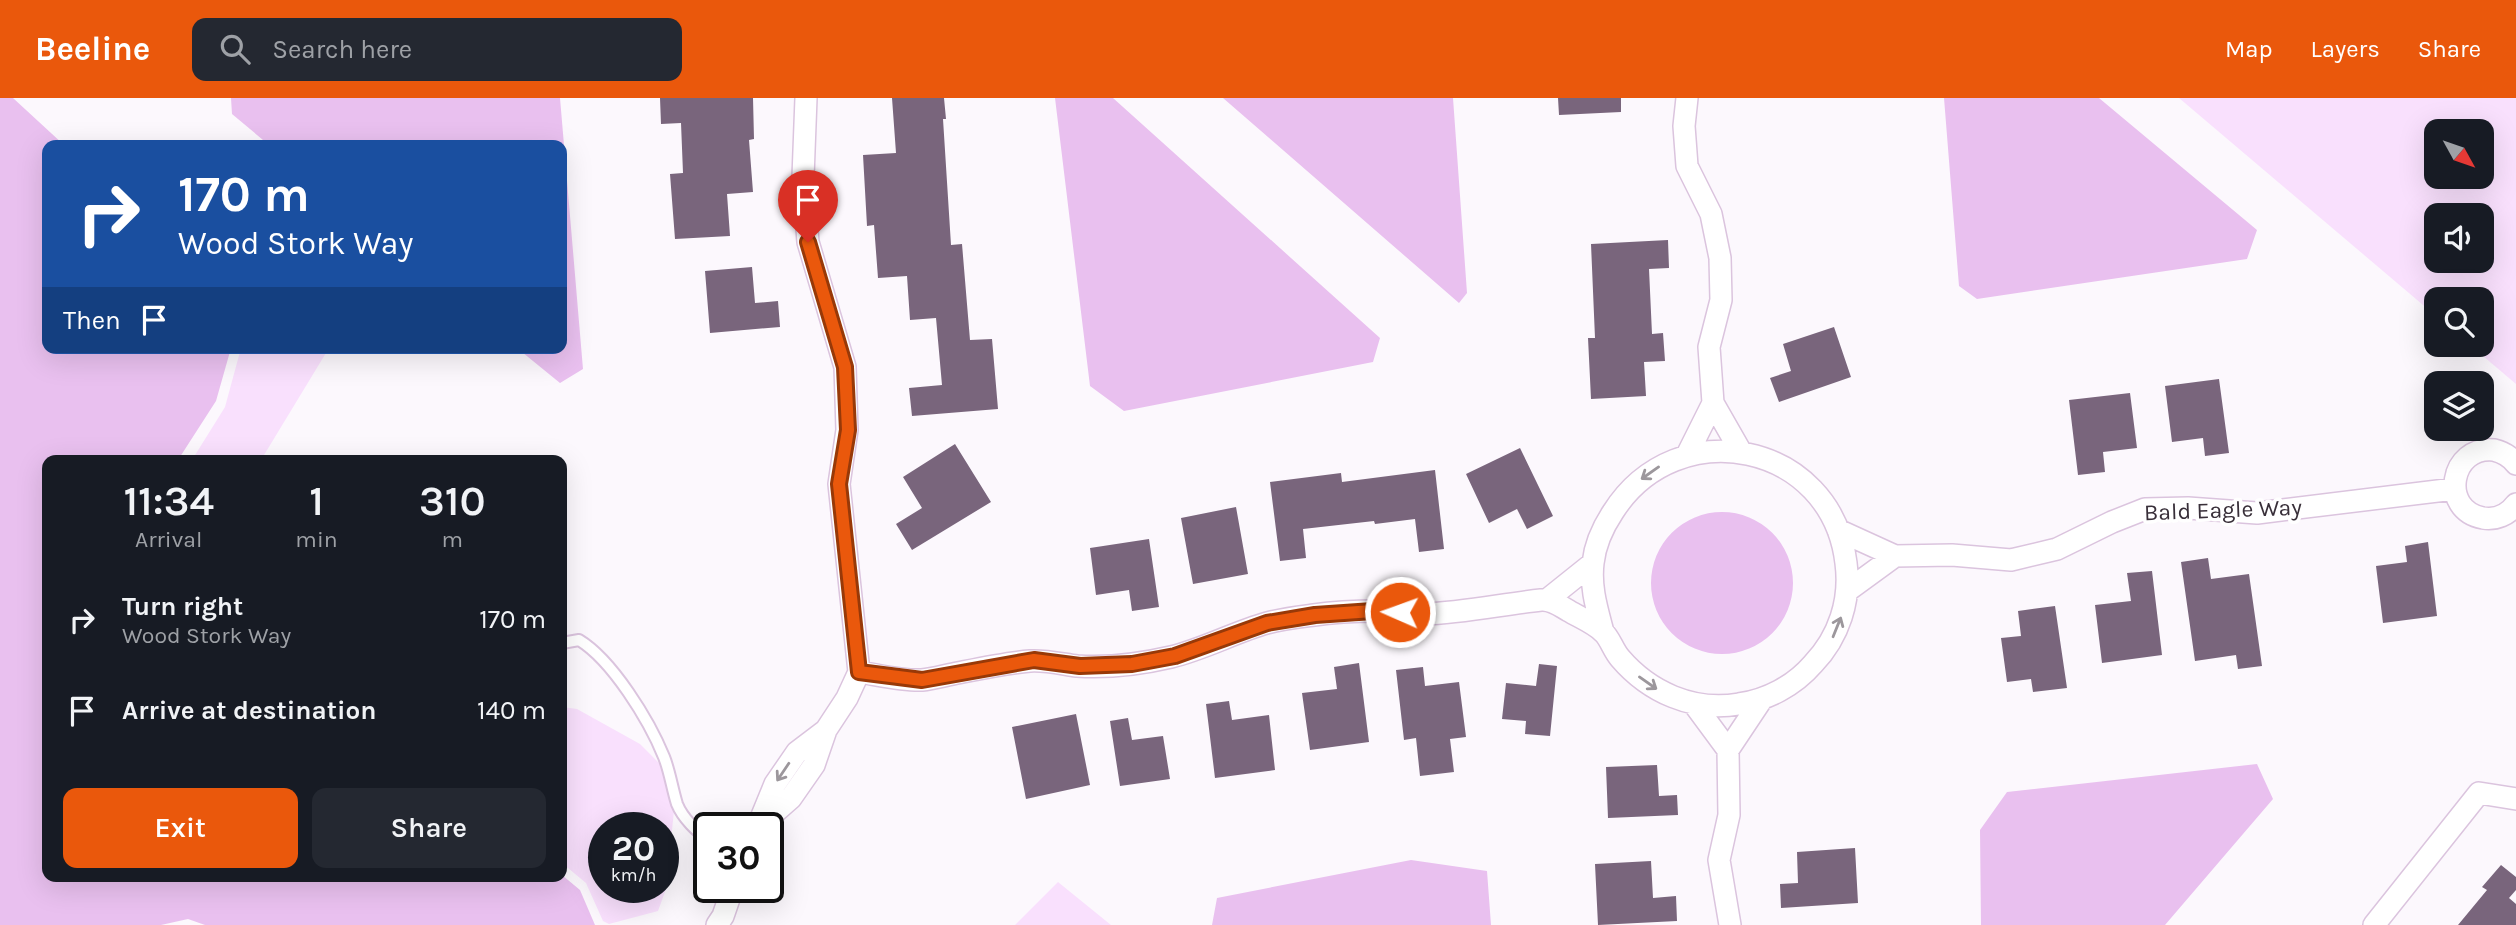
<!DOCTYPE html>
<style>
:root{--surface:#171b24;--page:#242831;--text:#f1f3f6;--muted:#9ea1a6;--accent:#ea580c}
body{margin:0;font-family:Karla,sans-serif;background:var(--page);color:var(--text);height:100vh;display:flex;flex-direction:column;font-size:26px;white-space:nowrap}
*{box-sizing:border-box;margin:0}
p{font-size:23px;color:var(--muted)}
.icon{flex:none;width:38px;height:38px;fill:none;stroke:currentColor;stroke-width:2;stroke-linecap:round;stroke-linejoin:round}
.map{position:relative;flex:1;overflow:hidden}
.side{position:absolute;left:42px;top:357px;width:525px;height:427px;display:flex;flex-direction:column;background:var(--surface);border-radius:14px;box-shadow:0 7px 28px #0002}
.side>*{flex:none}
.hud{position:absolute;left:42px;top:42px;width:525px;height:214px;border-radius:14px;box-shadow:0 7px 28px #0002;background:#1a4fa0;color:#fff;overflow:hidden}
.needle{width:46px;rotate:130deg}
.fabs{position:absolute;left:2424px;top:21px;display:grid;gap:14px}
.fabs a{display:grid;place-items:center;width:70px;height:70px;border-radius:14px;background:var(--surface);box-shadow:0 7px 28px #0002;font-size:35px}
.speed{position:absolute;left:588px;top:714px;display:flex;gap:14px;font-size:35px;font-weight:700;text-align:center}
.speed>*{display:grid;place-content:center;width:91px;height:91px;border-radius:50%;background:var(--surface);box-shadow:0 7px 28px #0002;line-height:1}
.speed small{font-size:18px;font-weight:400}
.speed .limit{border:4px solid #111;border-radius:10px;background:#fff;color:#111}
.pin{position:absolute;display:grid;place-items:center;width:60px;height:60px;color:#fff;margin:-72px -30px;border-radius:50% 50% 50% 0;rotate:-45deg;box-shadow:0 0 7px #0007}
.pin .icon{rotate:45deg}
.me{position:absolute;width:77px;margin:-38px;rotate:272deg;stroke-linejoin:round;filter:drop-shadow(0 0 5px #0008)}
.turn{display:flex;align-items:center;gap:24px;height:147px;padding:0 21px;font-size:32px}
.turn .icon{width:91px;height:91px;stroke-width:2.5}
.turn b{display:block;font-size:49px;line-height:60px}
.then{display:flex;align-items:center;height:66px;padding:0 21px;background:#0003;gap:14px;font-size:26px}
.eta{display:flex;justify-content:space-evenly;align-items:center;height:119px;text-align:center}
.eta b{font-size:42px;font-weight:600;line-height:49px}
.button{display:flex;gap:14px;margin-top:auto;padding:14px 21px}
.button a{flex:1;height:80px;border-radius:14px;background:var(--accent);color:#fff;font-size:28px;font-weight:600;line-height:80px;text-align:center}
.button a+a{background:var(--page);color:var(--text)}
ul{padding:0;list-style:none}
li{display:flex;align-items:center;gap:21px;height:91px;padding:0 21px}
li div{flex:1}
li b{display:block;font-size:26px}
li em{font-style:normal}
header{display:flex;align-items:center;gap:42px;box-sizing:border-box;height:98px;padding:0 35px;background:var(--accent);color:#fff}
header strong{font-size:33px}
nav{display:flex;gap:38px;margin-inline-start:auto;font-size:24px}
.search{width:490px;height:63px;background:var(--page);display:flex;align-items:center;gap:18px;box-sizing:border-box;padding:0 24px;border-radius:14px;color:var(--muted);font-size:26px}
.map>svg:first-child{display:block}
.green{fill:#f9e0fd;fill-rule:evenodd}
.water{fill:#e9c0ef}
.building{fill:#79657c}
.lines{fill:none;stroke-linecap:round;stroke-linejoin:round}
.lane-casing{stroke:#dbc4de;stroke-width:14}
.street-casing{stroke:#dbc4de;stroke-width:24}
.lane{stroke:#fff;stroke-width:10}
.street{stroke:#fff;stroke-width:21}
.oneway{stroke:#9c979c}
.route-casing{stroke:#983908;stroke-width:18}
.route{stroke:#ea580c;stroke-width:12}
.labels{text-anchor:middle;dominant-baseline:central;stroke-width:7;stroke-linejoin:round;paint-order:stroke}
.street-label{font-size:23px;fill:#382f39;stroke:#fff}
</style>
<header>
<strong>Beeline</strong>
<div class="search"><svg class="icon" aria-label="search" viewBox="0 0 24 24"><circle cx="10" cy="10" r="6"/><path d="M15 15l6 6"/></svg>Search here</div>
<nav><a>Map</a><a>Layers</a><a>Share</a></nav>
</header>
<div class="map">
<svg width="2516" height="827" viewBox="0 0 2516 827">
<rect width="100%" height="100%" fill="#fcf8fd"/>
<path class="green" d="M2179,0H2516V286L2470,247H2482V201H2436V218ZM2482,33V79H2436V33ZM2482,117V163H2436V117Z
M241,250H329L261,362H192L225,309Z
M562,609L577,611L640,646L677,683L666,791L658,813L609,826L603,823L586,785L562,765ZM604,730H663V789H604Z
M1058,784L1111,827H1015Z"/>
<path class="water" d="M0,0H13L64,47H47V250H231L216,303L178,362H47V779L562,777L580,792L595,827H205L188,821L161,827H0Z
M231,0H560L583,271L560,285L517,250H562V47H269L232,16Z
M1055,0H1113L1380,240L1373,264L1124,313L1090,288Z
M1223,0H1453L1467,195L1459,205Z
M1944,0H2099L2257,132L2247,161L1977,201L1959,188Z
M1651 485a71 71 0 1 1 142 0a71 71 0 1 1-142 0Z
M2257,666L2273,701L2165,827H1981L1980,732L2007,694Z
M1411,762L1487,773L1491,827H1212L1217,800Z"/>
<path class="building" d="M660,0H753L754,41L749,42L753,94L727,96L730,138L675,141L670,76L683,75L681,25L661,26Z
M892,0H944L946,21H943L951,147L962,146L970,242L992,241L998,311L912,318L909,290L942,287L936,220L910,222L907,178L878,180L874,127L867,128L863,57L896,55Z
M1558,0H1621V14L1559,17Z
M1668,142L1669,170L1649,171L1652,236L1663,235L1665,263L1644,264L1646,298L1591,301L1588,240H1595L1591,146Z
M752,169L755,205L778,203L780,229L710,235L705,173Z
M1834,229L1851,279L1779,304L1770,280L1791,273L1783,246Z
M2219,281L2229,355L2205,358L2203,340L2172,344L2165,288Z
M2130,295L2137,350L2103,354L2105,374L2078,377L2069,302Z
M955,346L991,404L912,452L896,426L922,410L903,379Z
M1520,350L1553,418L1527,431L1517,411L1489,425L1466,376Z
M1435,372L1444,451L1419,454L1415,421L1375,426L1374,423L1303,431L1306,460L1280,463L1270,384L1341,375L1342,384Z
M1236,409L1248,476L1193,486L1181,420Z
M1149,441L1159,509L1132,513L1129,492L1096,497L1090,450Z
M2428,444L2437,518L2383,525L2376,468L2407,464L2405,448Z
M2208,460L2211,481L2249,476L2262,568L2238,571L2236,557L2195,563L2181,464Z
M2152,473L2162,557L2102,565L2095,507L2131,503L2127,475Z
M2055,508L2067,590L2033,594L2031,581L2007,584L2001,540L2021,538L2018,513Z
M1359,565L1369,644L1310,652L1302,595L1337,591L1334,569Z
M1539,566L1557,568L1550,638L1525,636L1526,623L1502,621L1506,585L1536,588Z
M1423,569L1425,588L1459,584L1466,639L1450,641L1454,674L1420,678L1416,640L1404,642L1396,572Z
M1229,603L1232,622L1269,617L1275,672L1215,680L1206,606Z
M1076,616L1090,687L1026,701L1012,629Z
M1128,620L1132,642L1163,638L1170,681L1120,688L1110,623Z
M1657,667L1659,698L1677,697L1678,717L1608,720L1606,669Z
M1855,750L1858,805L1781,810L1780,786L1798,785L1797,754Z
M1651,763L1653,800L1676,798L1677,823L1598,827L1595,766Z
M2501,767L2516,779V792L2509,800L2516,806V827H2458L2487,792L2482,789Z"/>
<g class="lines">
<defs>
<path id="lane" d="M562,545L579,542C612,562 649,622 664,659C670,674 672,690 677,706C683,721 697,733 709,743"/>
<path id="street" d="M806,0L803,79L808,144L845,269L847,332L839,386L859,574
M1687,0L1684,28L1687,68L1711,116L1720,160L1721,202L1709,249L1713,305L1687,357
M1713,305L1741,354
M2516,366C2511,359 2502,354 2494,352C2450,347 2439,412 2483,420C2496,422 2508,417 2516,406
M1838,432L1895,458L1952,457L2011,462L2057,451L2112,424L2145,411L2188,410L2257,415L2454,391
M1847,493L1895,458
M1548,501L1593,465
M859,574C879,577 902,583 922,582C932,581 943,578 953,576C978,571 1005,565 1030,563C1046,562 1062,566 1077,568C1108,570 1141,566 1171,559C1204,551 1235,534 1267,525C1282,521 1299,519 1314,517C1334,514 1356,513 1377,513C1392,513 1408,516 1424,516C1463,515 1503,506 1541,502C1552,501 1560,508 1569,513C1579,519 1594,525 1603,534C1610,540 1613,552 1620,560C1649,594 1693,614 1739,606C1767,602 1794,588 1813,566C1839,539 1851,502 1846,465C1832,344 1677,313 1613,414C1603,429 1595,447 1593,465C1590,489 1597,511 1603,534
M1694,606L1728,652L1729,717L1719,762L1730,827
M1728,652L1762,601
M759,725L775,686L797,654L826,632
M758,729L791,700L814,667L826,632L847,600L859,574
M717,827L723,818L733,789
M2374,827L2479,695L2516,701"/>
</defs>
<use href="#lane" class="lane-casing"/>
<use href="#street" class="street-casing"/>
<use href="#lane" class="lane"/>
<use href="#street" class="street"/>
</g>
<defs><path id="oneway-shaft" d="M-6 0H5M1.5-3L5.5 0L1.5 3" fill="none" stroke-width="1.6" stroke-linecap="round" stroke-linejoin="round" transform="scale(1.75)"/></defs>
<g class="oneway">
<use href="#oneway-shaft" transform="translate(1650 375) rotate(145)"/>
<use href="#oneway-shaft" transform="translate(1837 529) rotate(-68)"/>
<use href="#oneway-shaft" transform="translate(1648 585) rotate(35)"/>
<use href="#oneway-shaft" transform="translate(783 674) rotate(124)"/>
</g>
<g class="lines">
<defs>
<path id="route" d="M808,144L845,269L848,332L839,386L859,574L922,582L1034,562L1080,568L1132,566L1175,558L1267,525L1315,517L1373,513L1400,514"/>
</defs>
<use href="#route" class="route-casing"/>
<use href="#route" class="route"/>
</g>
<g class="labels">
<g class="street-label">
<text transform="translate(2223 412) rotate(-2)">Bald Eagle Way</text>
</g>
</g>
</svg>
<div class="fabs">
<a><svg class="needle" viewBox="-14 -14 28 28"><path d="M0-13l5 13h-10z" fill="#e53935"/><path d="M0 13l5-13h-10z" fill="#9ea1a6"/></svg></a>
<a><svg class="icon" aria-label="sound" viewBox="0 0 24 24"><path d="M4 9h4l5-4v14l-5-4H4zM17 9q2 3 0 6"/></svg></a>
<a><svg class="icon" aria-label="search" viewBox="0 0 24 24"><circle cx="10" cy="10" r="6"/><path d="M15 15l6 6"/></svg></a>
<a><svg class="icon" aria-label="layers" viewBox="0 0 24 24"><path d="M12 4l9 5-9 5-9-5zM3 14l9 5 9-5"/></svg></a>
</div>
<div class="speed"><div>20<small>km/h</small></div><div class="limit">30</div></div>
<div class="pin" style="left:808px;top:144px;background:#d93025"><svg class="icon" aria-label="arrive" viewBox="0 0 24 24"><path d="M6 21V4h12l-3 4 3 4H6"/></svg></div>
<svg class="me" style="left:1400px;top:514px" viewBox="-20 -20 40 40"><circle r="17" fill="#ea580c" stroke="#fff" stroke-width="3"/><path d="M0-11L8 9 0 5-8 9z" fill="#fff"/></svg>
<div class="hud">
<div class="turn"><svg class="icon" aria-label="right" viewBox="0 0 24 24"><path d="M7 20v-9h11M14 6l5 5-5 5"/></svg><div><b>170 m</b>Wood Stork Way</div></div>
<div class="then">Then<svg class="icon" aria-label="arrive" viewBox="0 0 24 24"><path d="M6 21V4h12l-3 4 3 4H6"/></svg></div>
</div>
<section class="side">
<div class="eta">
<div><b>11:34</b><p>Arrival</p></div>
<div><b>1</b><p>min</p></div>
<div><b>310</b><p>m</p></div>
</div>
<ul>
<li><svg class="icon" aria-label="right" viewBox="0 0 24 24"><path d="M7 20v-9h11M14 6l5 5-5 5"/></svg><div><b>Turn right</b><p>Wood Stork Way</p></div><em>170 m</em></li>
<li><svg class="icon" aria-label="arrive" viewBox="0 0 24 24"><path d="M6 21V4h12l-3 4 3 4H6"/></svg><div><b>Arrive at destination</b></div><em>140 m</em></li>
</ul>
<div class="button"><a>Exit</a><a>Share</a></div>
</section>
</div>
